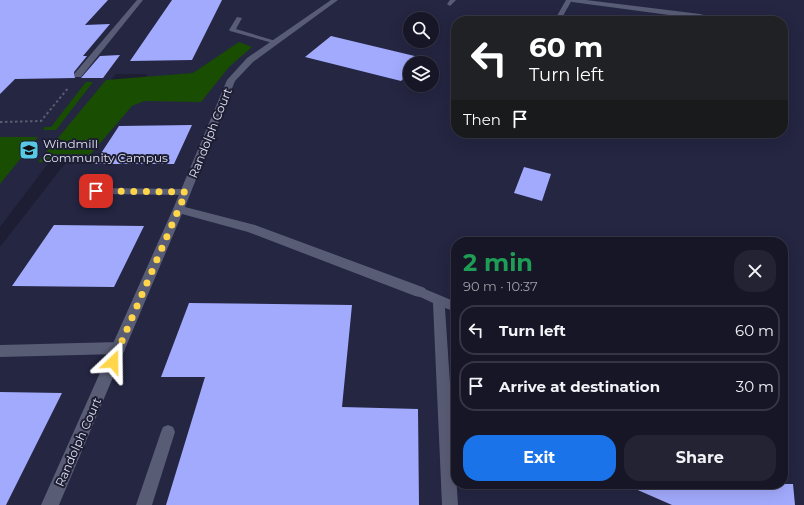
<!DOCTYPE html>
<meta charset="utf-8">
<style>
:root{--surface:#161627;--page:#232333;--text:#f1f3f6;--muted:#9e9fa7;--line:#353544;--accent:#1a73e8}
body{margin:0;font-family:Montserrat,sans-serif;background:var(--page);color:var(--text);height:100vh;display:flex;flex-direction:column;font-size:15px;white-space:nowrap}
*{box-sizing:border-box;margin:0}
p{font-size:13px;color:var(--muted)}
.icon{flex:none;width:22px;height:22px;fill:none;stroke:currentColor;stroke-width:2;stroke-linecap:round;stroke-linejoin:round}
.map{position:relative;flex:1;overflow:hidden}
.panel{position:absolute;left:451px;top:237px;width:337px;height:252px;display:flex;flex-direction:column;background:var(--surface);border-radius:16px;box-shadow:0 4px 16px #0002,0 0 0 1px var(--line)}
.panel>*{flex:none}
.guide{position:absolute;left:451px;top:16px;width:337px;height:122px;border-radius:16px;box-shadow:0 4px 16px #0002,0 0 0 1px var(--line);background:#202124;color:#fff;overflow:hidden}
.buttons{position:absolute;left:403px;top:12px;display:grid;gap:8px}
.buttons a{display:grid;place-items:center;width:36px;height:36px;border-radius:50%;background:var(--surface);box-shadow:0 4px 16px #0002,0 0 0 1px var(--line);font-size:20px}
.pin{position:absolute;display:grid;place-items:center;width:34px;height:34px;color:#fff;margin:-17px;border-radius:8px;box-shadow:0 2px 6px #0006}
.me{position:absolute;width:44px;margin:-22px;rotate:23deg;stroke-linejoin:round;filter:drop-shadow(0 0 3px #0008)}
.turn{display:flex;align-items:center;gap:14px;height:84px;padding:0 12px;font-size:18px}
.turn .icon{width:52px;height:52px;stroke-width:2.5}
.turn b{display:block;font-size:28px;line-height:34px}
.then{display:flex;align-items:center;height:38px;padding:0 12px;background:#0003;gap:8px;font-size:15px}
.round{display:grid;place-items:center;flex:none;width:42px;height:42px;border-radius:16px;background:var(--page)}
.head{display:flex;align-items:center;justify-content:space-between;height:68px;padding:0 12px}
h1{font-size:24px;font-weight:700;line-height:30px;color:#1e9e55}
.button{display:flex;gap:8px;margin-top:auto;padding:8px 12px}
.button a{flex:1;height:46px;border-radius:16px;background:var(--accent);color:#fff;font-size:16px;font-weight:700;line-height:46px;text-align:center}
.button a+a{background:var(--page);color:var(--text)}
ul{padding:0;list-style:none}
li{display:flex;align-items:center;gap:12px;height:50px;margin:0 8px 6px;padding:0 4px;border:2px solid var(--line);border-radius:16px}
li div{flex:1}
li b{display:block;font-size:15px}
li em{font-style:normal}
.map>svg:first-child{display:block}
.built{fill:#242642;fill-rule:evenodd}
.green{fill:#194d01}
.building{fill:#a2aafd}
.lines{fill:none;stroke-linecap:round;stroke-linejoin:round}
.path{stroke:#5a5c6f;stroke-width:2;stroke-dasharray:2.5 2.5;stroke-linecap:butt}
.lane{fill:#595c75;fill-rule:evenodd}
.street{fill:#595c75;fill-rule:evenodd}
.route{stroke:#ffd54a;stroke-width:7;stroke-dasharray:0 12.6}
.labels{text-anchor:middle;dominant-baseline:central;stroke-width:4;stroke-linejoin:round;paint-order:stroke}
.street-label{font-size:12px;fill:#dee0ef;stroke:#1d1e34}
.poi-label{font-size:12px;fill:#dee0ef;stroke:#1d1e34;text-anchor:start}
</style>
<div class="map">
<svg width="804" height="505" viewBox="0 0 804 505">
<rect width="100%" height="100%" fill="#1d1e34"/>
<path class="built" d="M0,0H804V505H0V247L63,166L148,74H116L0,227ZM410,19H432V41H410ZM456,21H783V133H456ZM410,63H432V85H410ZM456,242H783V484H456Z"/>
<path class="green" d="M239,42L252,47L229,67L201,102L144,101L132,106L83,163L38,162L106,80L193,73Z
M86,82H93L56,130H43L45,127H51Z
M0,137H38L0,184Z"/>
<path class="building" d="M0,0H108L85,25L110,24L83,56H87L74,72L75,78L15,79L0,94Z
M172,0H222L192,60L130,61Z
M331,36L423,58L418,63H410V72L401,81L305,57Z
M120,55L103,78H81L100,56Z
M192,125L174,164H94L119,126Z
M524,167L551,174L542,201L514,193Z
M54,225L144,226L114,287L12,286Z
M189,303L352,305L342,407L418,409L419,505H166L205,377H161Z
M0,392L62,393L6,505H0Z
M624,484H793L795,505H672Z"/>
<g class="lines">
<path class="path" d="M0,122L41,121L69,87"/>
<path class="lane" d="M137,0H143L81,77H75V73Z
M450,0H456L450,6L447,4Z
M569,0H586L700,14L726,21H714L572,2Z
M237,17L242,18L236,29L279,42L276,44L230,31L229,30Z
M96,188L186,189L191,192L186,195L96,194L91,191Z
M420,287L456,302V312L445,308L458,505H442L433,303L416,295L414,292L416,289Z
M119,342L124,344L125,348L124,352L119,354L0,357V345Z
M168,425L173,427L175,432L152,505H136L161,432L163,427Z"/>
<path class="street" d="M331,0H338L253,62L235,81L185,207L255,225L425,288L426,292L425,296L420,297L415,296L248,232L182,214L59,505H41L173,209L227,80L247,58Z
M566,0H572L560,21H554Z"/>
</g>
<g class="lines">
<path class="route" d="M96,191L186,192L113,362"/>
</g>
<defs>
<symbol id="school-square" viewBox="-11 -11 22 22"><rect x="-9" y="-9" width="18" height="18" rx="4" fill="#58c8e4" stroke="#1d1e34"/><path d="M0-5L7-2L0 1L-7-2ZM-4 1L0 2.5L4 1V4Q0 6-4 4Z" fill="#111"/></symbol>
</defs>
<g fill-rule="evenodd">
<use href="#school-square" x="18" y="139" width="22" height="22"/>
</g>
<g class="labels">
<g class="street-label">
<text transform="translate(210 133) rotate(-68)">Randolph Court</text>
<text transform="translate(78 442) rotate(-66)">Randolph Court</text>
</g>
<g class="poi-label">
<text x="43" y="143">Windmill<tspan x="43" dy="14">Community Campus</tspan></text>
</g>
</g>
</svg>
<div class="buttons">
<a><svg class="icon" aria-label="search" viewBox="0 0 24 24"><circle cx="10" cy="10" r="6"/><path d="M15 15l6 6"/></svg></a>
<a><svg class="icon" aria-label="layers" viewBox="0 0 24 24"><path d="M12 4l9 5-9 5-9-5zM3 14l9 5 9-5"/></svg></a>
</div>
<div class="pin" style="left:96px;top:191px;background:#d93025"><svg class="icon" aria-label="arrive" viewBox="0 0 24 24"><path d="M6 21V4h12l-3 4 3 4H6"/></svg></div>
<svg class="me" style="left:113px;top:362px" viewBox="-20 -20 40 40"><path d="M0-17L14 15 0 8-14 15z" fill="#ffd54a" stroke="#fff" stroke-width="4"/></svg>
<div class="guide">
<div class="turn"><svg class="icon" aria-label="left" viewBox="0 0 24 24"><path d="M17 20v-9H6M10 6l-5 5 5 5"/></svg><div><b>60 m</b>Turn left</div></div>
<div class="then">Then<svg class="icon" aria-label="arrive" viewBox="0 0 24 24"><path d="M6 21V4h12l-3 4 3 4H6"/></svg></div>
</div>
<section class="panel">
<div class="head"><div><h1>2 min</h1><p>90 m · 10:37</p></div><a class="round"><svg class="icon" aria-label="close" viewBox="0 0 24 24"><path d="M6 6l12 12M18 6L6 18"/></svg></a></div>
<ul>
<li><svg class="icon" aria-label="left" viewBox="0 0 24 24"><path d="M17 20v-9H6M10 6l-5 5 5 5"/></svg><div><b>Turn left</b></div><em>60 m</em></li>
<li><svg class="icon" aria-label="arrive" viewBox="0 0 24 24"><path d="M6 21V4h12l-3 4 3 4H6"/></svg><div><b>Arrive at destination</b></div><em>30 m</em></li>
</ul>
<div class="button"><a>Exit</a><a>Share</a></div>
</section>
</div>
